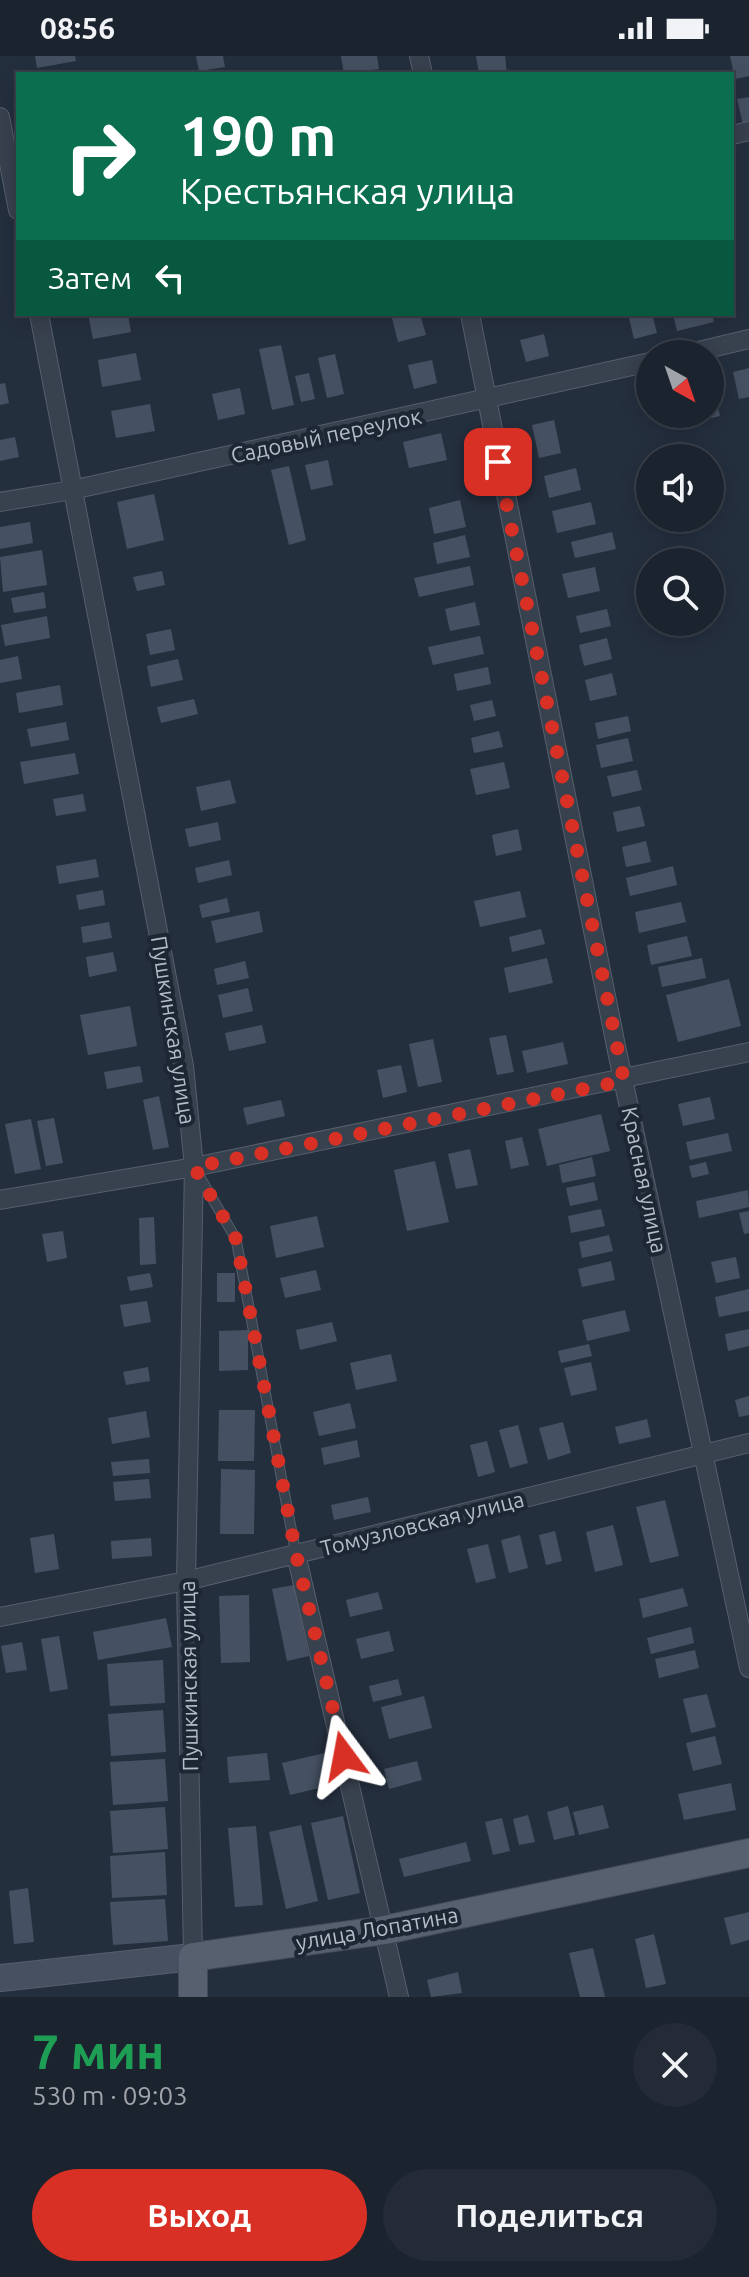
<!DOCTYPE html>
<html lang="ru">
<meta charset="utf-8">
<style>
:root{--surface:#1b232e;--page:#242b36;--text:#f1f3f6;--muted:#a0a4aa;--line:#39404a;--accent:#d93025}
body{margin:0;font-family:Ubuntu,sans-serif;background:var(--page);color:var(--text);height:100vh;display:flex;flex-direction:column;font-size:30px;white-space:nowrap}
*{box-sizing:border-box;margin:0}
p{font-size:26px;color:var(--muted)}
.icon{flex:none;width:44px;height:44px;fill:none;stroke:currentColor;stroke-width:2;stroke-linecap:round;stroke-linejoin:round}
.map{position:relative;height:1941px;overflow:hidden}
.details{display:flex;flex-direction:column;background:var(--surface);flex:1}
.details>*{flex:none}
.guide{position:absolute;left:16px;top:16px;width:718px;height:244px;border-radius:0px;box-shadow:0 4px 20px #0003,0 0 0 2px var(--line);background:#0b6e4f;color:#fff;overflow:hidden}
.needle{width:52px;rotate:140deg}
.buttons{position:absolute;left:636px;top:284px;display:grid;gap:16px}
.buttons a{display:grid;place-items:center;width:88px;height:88px;border-radius:50%;background:var(--surface);box-shadow:0 4px 20px #0003,0 0 0 2px var(--line);font-size:40px}
.pin{position:absolute;display:grid;place-items:center;width:68px;height:68px;color:#fff;margin:-34px;border-radius:16px;box-shadow:0 4px 12px #0006}
.me{position:absolute;width:88px;margin:-44px;rotate:347deg;stroke-linejoin:round;filter:drop-shadow(0 0 6px #0008)}
.turn{display:flex;align-items:center;gap:28px;height:168px;padding:0 32px;font-size:36px}
.turn .icon{width:104px;height:104px;stroke-width:2.5}
.turn b{display:block;font-size:56px;line-height:68px}
.then{display:flex;align-items:center;height:76px;padding:0 32px;background:#0003;gap:16px;font-size:30px}
.round{display:grid;place-items:center;flex:none;width:84px;height:84px;border-radius:42px;background:var(--page)}
.overview{display:flex;align-items:center;justify-content:space-between;height:136px;padding:0 32px}
h1{font-size:48px;font-weight:700;line-height:60px;color:#1e9e55}
.cta{display:flex;gap:16px;margin-top:auto;padding:16px 32px}
.cta a{flex:1;height:92px;border-radius:48px;background:var(--accent);color:#fff;font-size:32px;font-weight:700;line-height:92px;text-align:center}
.cta a+a{background:var(--page);color:var(--text)}
.status{display:flex;justify-content:space-between;align-items:center;height:56px;padding:0 40px;background:var(--surface);direction:ltr}
.status svg{height:22px;fill:currentColor}
.map>svg:first-child{display:block}
.building{fill:#455162}
.lines{fill:none;stroke-linecap:round;stroke-linejoin:round}
.lane-casing{stroke:#565f6c;stroke-width:11}
.street-casing{stroke:#565f6c;stroke-width:20}
.secondary-casing{stroke:#565f6c;stroke-width:28}
.primary-casing{stroke:#414a57;stroke-width:30}
.lane{stroke:#38414e;stroke-width:9}
.street{stroke:#38414e;stroke-width:18}
.secondary{stroke:#465061;stroke-width:26}
.primary{stroke:#56606e;stroke-width:28}
.route{stroke:#d93025;stroke-width:14;stroke-dasharray:0 25.2}
.labels{text-anchor:middle;dominant-baseline:central;stroke-width:8;stroke-linejoin:round;paint-order:stroke}
.street-label{font-size:22px;fill:#b4bcc9;stroke:#1d2633}
</style>
<div class="status"><b>08:56</b><svg viewBox="0 0 49 12"><path d="M0 12V9h3v3zM5 12V6h3v6zM10 12V3h3v9zM15 12V0h3v12zM26 1h20v11H26zM47 4h2v5h-2z"/></svg></div>
<div class="map">
<svg width="749" height="1941" viewBox="0 0 749 1941">
<rect width="100%" height="100%" fill="#242f3e"/>
<path class="building" d="M35,0H75L76,5L37,12Z
M196,0H223L225,11L199,15Z
M341,0H377L379,13L344,18Z
M476,0H505L507,18H479Z
M730,0H749V20L735,23Z
M749,41V68L743,69L737,43Z
M88,258H128L131,276L93,283Z
M408,258H420L426,279L398,286L392,262Z
M628,258H652L657,277L634,283Z
M673,258H712L714,266L677,275Z
M544,278L549,300L526,306L520,284Z
M281,289L294,349L272,354L259,293Z
M136,297L141,324L102,331L98,304Z
M335,298L344,338L327,342L318,302Z
M432,304L437,327L414,333L408,309Z
M749,312V341L739,343L733,316Z
M309,317L315,343L301,346L295,320Z
M5,327L9,347L0,349V328Z
M240,332L245,358L218,364L212,338Z
M716,343L720,360L694,366L692,358H710V344Z
M150,348L155,375L116,382L111,355Z
M554,364L561,397L539,402L532,369Z
M441,377L447,404L409,412L403,386Z
M15,381L19,401L0,405V384Z
M328,404L333,429L311,434L305,409Z
M289,410L306,484L289,489L271,414Z
M576,412L581,434L549,442L544,420Z
M154,438L164,484L127,493L117,446Z
M460,444L466,471L434,478L429,452Z
M591,446L596,468L557,477L552,455Z
M30,466L33,487L0,493V471Z
M612,476L616,493L575,502L571,486Z
M465,479L470,501L437,508L433,487Z
M42,494L47,529L3,536L0,501Z
M470,510L474,529L419,541L414,522Z
M595,511L600,535L568,542L562,518Z
M162,515L165,529L137,535L133,521Z
M44,536L46,552L14,557L11,542Z
M475,546L480,569L450,575L445,553Z
M607,553L611,570L580,577L576,560Z
M47,560L50,582L5,590L1,569Z
M171,573L175,594L150,599L146,578Z
M480,580L484,598L433,609L428,591Z
M607,582L612,603L584,610L579,589Z
M18,600L22,623L0,627V604Z
M178,603L183,624L151,631L147,610Z
M488,611L491,628L457,635L454,618Z
M612,617L617,639L590,645L585,624Z
M60,629L63,649L19,657L16,637Z
M194,643L198,658L161,667L157,651Z
M492,644L496,660L474,665L470,649Z
M628,660L631,675L598,683L595,667Z
M66,666L69,684L31,691L27,673Z
M499,675L503,691L474,697L471,682Z
M628,682L633,705L601,712L596,689Z
M75,697L79,718L24,728L20,706Z
M504,706L510,732L476,739L470,713Z
M637,714L642,734L612,741L607,720Z
M230,724L236,747L201,755L196,731Z
M83,738L86,755L56,760L53,743Z
M640,750L645,770L617,776L613,756Z
M218,766L221,784L189,791L185,773Z
M518,773L522,794L496,800L492,779Z
M646,785L651,806L626,811L622,791Z
M96,803L99,821L59,828L56,810Z
M229,804L232,819L198,827L195,812Z
M673,810L677,829L630,840L626,822Z
M103,834L105,849L79,854L76,839Z
M520,835L526,861L480,871L474,845Z
M227,842L230,856L202,862L199,849Z
M681,846L686,866L639,877L635,856Z
M259,855L263,876L216,887L211,865Z
M109,866L112,882L83,887L81,871Z
M541,873L545,888L512,896L509,881Z
M687,880L692,900L651,909L647,889Z
M113,896L117,915L89,921L86,901Z
M547,902L553,927L509,937L504,912Z
M702,902L706,922L662,931L658,911Z
M245,905L249,922L217,929L214,913Z
M729,923L741,970L678,986L666,939Z
M248,932L253,955L223,962L218,939Z
M130,950L137,990L88,999L80,959Z
M262,969L266,987L229,995L225,977Z
M506,979L514,1016L497,1019L489,982Z
M433,983L442,1026L418,1031L409,988Z
M563,986L568,1008L527,1017L522,995Z
M401,1009L407,1036L383,1042L377,1014Z
M140,1010L143,1026L107,1033L104,1016Z
M159,1040L169,1091L153,1094L143,1044Z
M710,1041L715,1063L683,1070L678,1048Z
M281,1044L285,1060L247,1069L243,1052Z
M601,1058L610,1095L547,1110L538,1073Z
M54,1062L63,1107L46,1110L37,1065Z
M31,1063L41,1113L15,1118L5,1068Z
M728,1077L732,1095L690,1104L686,1086Z
M522,1081L529,1109L511,1113L505,1085Z
M470,1093L478,1129L456,1133L448,1098Z
M592,1101L596,1120L562,1127L559,1109Z
M435,1105L449,1166L407,1175L394,1114Z
M706,1106L709,1118L692,1122L689,1110Z
M594,1126L598,1144L570,1150L566,1132Z
M748,1134L749,1151L699,1162L696,1145Z
M601,1153L605,1170L571,1177L568,1160Z
M749,1155V1177L744,1178L739,1157Z
M317,1160L324,1191L276,1202L270,1170Z
M154,1161L156,1208L140,1209L139,1162Z
M63,1175L67,1202L47,1206L42,1178Z
M609,1179L613,1195L582,1202L579,1186Z
M736,1201L740,1222L716,1227L711,1206Z
M611,1205L615,1224L582,1231L578,1213Z
M316,1214L321,1234L285,1242L280,1222Z
M150,1217L153,1231L130,1235L127,1221Z
M217,1217H235V1246H217Z
M749,1233V1255L719,1261L715,1241Z
M147,1245L151,1266L124,1271L120,1249Z
M625,1254L630,1275L587,1285L582,1264Z
M332,1266L337,1285L300,1294L296,1274Z
M749,1273V1290L728,1295L725,1278Z
M248,1274V1314L219,1315V1275Z
M589,1288L592,1300L561,1307L558,1295Z
M391,1298L397,1325L356,1334L350,1307Z
M591,1306L597,1334L571,1340L564,1312Z
M148,1311L150,1325L126,1329L123,1316Z
M749,1340V1359L739,1361L735,1344Z
M350,1347L356,1372L319,1380L313,1356Z
M219,1354H255L254,1405H218Z
M146,1355L150,1381L112,1388L108,1362Z
M647,1363L651,1381L619,1388L615,1371Z
M563,1366L571,1397L548,1404L539,1372Z
M518,1369L528,1407L510,1412L499,1374Z
M357,1384L360,1401L324,1409L321,1392Z
M487,1385L495,1416L478,1421L470,1389Z
M149,1403L150,1417L113,1420L111,1406Z
M221,1413L255,1414L254,1478H220Z
M149,1423L151,1442L115,1445L113,1426Z
M368,1441L371,1456L334,1464L331,1449Z
M665,1444L679,1500L650,1507L636,1451Z
M613,1469L623,1509L595,1516L586,1476Z
M555,1475L562,1505L546,1509L539,1479Z
M54,1478L59,1513L35,1517L30,1482Z
M520,1479L528,1512L509,1517L501,1484Z
M151,1482L152,1500L112,1503L111,1485Z
M488,1488L496,1522L476,1527L467,1493Z
M294,1529L309,1600L287,1605L272,1533Z
M683,1532L688,1550L643,1562L639,1543Z
M378,1536L383,1553L350,1561L346,1544Z
M249,1539L250,1606L221,1607L219,1540Z
M166,1562L172,1591L98,1604L93,1576Z
M691,1571L694,1587L651,1598L647,1582Z
M389,1575L394,1595L361,1603L356,1583Z
M59,1580L68,1633L50,1636L41,1583Z
M22,1586L27,1614L6,1617L1,1590Z
M695,1594L699,1612L659,1622L655,1603Z
M163,1604L165,1647L110,1650L107,1608Z
M398,1623L402,1639L373,1646L369,1630Z
M707,1638L716,1671L691,1677L683,1643Z
M424,1640L432,1672L389,1683L381,1651Z
M163,1654L166,1696L111,1700L108,1658Z
M715,1680L722,1708L693,1715L686,1687Z
M333,1695L340,1727L290,1739L282,1707Z
M267,1697L270,1724L229,1727L227,1701Z
M165,1703L168,1745L113,1749L110,1706Z
M417,1705L422,1724L389,1733L384,1713Z
M731,1727L736,1754L684,1764L678,1738Z
M603,1749L609,1772L579,1779L573,1756Z
M568,1750L575,1779L554,1784L547,1756Z
M165,1751L168,1793L113,1797L110,1755Z
M528,1759L535,1786L519,1789L513,1763Z
M343,1760L360,1837L328,1844L311,1767Z
M502,1762L510,1795L493,1799L485,1766Z
M301,1769L318,1845L286,1853L269,1776Z
M256,1770L263,1849L235,1851L228,1772Z
M466,1786L471,1805L404,1821L399,1803Z
M165,1796L167,1839L112,1842L110,1800Z
M28,1832L34,1886L14,1888L9,1835Z
M165,1843L168,1885L113,1889L110,1846Z
M749,1856V1884L731,1889L724,1862Z
M654,1878L666,1928L646,1932L635,1883Z
M593,1892L605,1941H580L569,1897Z
M458,1916L462,1937L431,1941L427,1924Z"/>
<g class="lines">
<defs>
<path id="lane" d="M198,1118L236,1183L296,1498"/>
<path id="street" d="M419,0L423,18
M0,61L18,154
M732,79L749,75
M39,258L184,1010L194,1111L186,1525L193,1901
M470,258L617,995L749,1612
M686,298L749,283
M0,446L72,434L650,306
M0,1144L194,1111L749,996
M296,1498L399,1941
M0,1561L186,1525L749,1387"/>
<path id="secondary" d="M0,1922L193,1901"/>
<path id="primary" d="M193,1941V1901L385,1874L749,1797"/>
</defs>
<use href="#lane" class="lane-casing"/>
<use href="#street" class="street-casing"/>
<use href="#secondary" class="secondary-casing"/>
<use href="#primary" class="primary-casing"/>
<use href="#lane" class="lane"/>
<use href="#street" class="street"/>
<use href="#secondary" class="secondary"/>
<use href="#primary" class="primary"/>
</g>
<g class="lines">
<path class="route" d="M344,1700L296,1498L236,1183L194,1111L624,1025L498,406"/>
</g>
<g class="labels">
<g class="street-label">
<text transform="translate(326 379) rotate(-12)">Садовый переулок</text>
<text transform="translate(174 974) rotate(81)">Пушкинская улица</text>
<text transform="translate(645 1124) rotate(78)">Красная улица</text>
<text transform="translate(422 1467) rotate(-14)">Томузловская улица</text>
<text transform="translate(188 1620) rotate(-91)">Пушкинская улица</text>
<text transform="translate(377 1872) rotate(-10)">улица Лопатина</text>
</g>
</g>
</svg>
<div class="buttons">
<a><svg class="needle" viewBox="-14 -14 28 28"><path d="M0-13l5 13h-10z" fill="#e53935"/><path d="M0 13l5-13h-10z" fill="#a0a4aa"/></svg></a>
<a><svg class="icon" aria-label="sound" viewBox="0 0 24 24"><path d="M4 9h4l5-4v14l-5-4H4zM17 9q2 3 0 6"/></svg></a>
<a><svg class="icon" aria-label="search" viewBox="0 0 24 24"><circle cx="10" cy="10" r="6"/><path d="M15 15l6 6"/></svg></a>
</div>
<div class="pin" style="left:498px;top:406px;background:#d93025"><svg class="icon" aria-label="arrive" viewBox="0 0 24 24"><path d="M6 21V4h12l-3 4 3 4H6"/></svg></div>
<svg class="me" style="left:344px;top:1700px" viewBox="-20 -20 40 40"><path d="M0-17L14 15 0 8-14 15z" fill="#d93025" stroke="#fff" stroke-width="4"/></svg>
<div class="guide">
<div class="turn"><svg class="icon" aria-label="right" viewBox="0 0 24 24"><path d="M7 20v-9h11M14 6l5 5-5 5"/></svg><div><b>190 m</b>Крестьянская улица</div></div>
<div class="then">Затем<svg class="icon" aria-label="left" viewBox="0 0 24 24"><path d="M17 20v-9H6M10 6l-5 5 5 5"/></svg></div>
</div>
</div>
<section class="details">
<div class="overview"><div><h1>7 мин</h1><p>530 m · 09:03</p></div><a class="round"><svg class="icon" aria-label="close" viewBox="0 0 24 24"><path d="M6 6l12 12M18 6L6 18"/></svg></a></div>
<div class="cta"><a>Выход</a><a>Поделиться</a></div>
</section>
